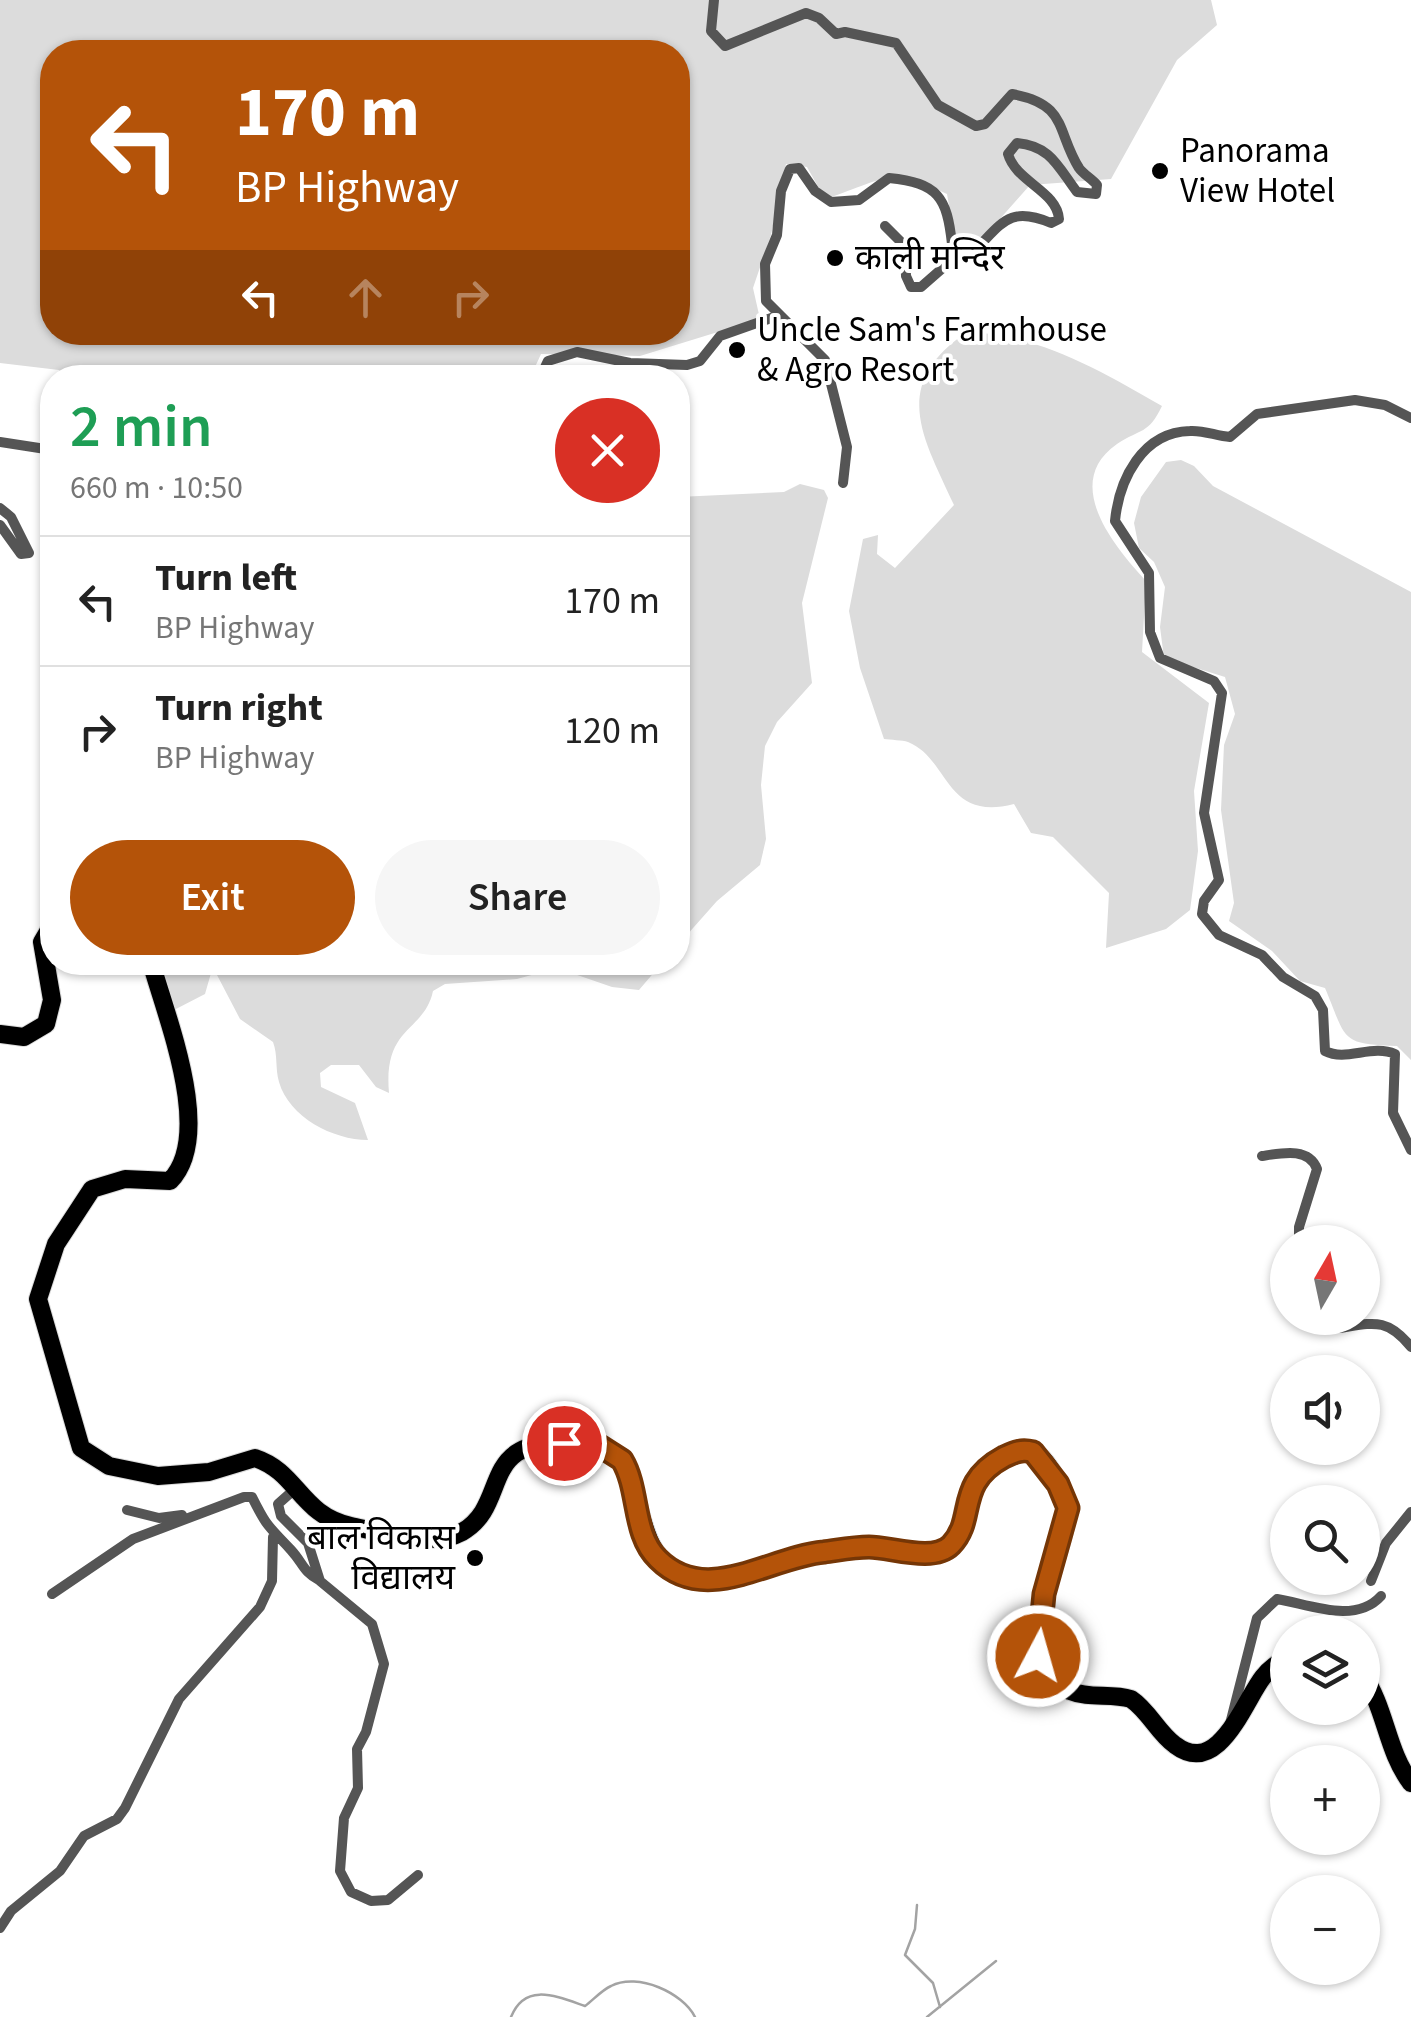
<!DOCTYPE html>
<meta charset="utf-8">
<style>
:root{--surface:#fff;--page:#f6f6f6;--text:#222;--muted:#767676;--line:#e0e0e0;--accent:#b45309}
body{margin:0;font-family:"Source Sans 3","Noto Sans Devanagari",sans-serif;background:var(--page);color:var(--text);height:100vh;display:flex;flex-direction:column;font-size:38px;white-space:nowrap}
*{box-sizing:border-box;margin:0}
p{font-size:32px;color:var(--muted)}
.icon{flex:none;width:55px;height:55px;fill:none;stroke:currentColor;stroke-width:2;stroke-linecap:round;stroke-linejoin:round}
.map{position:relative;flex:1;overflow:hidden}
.details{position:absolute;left:40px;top:365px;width:650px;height:610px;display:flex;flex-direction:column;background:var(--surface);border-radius:40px;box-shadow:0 2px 8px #0004}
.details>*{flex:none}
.top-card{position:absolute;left:40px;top:40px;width:650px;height:305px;border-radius:40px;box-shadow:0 2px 8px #0004;background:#b45309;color:#fff;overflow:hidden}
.needle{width:65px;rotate:9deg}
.fabs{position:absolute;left:1270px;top:1225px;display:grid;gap:20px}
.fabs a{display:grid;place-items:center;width:110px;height:110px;border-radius:50%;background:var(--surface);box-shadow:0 2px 8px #0004;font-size:50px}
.pin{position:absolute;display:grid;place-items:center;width:85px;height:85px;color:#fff;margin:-42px;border:5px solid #fff;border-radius:50%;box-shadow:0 2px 10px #0007}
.me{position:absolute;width:110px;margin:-55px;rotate:6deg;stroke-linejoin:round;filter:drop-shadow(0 0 8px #0008)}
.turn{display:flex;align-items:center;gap:35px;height:210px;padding:0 30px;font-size:45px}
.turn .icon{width:130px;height:130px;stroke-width:2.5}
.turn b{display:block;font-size:70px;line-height:85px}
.lanes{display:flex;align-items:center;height:95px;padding:0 30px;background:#0003;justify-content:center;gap:50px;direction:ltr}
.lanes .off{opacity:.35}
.round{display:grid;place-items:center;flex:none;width:105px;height:105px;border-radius:52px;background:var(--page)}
.summary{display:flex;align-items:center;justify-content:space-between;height:170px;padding:0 30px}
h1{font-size:60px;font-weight:600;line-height:75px;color:#1e9e55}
.primary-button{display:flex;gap:20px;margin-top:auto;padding:20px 30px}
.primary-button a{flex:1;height:115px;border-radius:60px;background:var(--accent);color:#fff;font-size:40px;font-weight:600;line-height:115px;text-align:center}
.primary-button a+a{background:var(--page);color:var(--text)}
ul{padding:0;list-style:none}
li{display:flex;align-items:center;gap:30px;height:130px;padding:0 30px;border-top:2px solid var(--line)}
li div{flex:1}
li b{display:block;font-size:38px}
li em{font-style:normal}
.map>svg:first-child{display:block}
.green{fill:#dcdcdc;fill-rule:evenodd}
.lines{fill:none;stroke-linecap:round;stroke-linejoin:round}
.stream{stroke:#a3a3a3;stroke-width:2.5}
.highway-casing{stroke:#dbdbdb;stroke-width:20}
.street{stroke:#555;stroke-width:10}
.highway{stroke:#000;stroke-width:18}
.route-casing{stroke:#753606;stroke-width:25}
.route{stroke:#b45309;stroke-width:18}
.poi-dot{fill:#000;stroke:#fff;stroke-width:4}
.labels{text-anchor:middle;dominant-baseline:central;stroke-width:8;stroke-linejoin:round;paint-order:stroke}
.poi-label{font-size:35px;fill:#000;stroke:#fff;text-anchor:start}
</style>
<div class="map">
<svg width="1411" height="2017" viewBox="0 0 1411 2017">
<rect width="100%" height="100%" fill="#fff"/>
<path class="green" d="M0,0H1211L1217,25L1177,60L1111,179L1030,185L974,248L963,250L955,240L947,194C887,166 883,180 825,199L807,167L786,164L771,235L753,288L760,319L640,356L541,354L530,378H66L59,370L0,363ZM52,52H678V332H52Z
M967,332C1038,334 1101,371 1162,406C1148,435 1141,428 1117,444C1061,483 1114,546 1146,581L1142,652L1209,703L1194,791L1198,851L1190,910L1166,929L1106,948L1109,893L1053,837L1031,833L1014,804C944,822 950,759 908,742C902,740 891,740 884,739L860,668L849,611L863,539L878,535L877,554L895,568L954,505C923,437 889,385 967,332Z
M1181,460L1194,466L1213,486L1411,592V1060L1397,1046C1339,1044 1347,1040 1325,988L1300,981L1272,951L1229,921L1234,903L1221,810L1224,745L1235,714L1225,677L1164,658L1160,627L1165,587L1154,562L1139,548L1134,523L1141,497L1166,462Z
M800,484L824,490L828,498L802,603L812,683L777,722L765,746L761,785L766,839L760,865L717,901L678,945V497L784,492Z
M162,963H662L639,990L612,987L557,968L517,979L445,984L433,991C424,1033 383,1025 389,1093L376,1087L359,1065H331L320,1073L321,1087L355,1103L368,1140C333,1140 289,1117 279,1082C275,1068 278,1055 273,1042L240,1019L217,975L211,973L205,994L174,1010Z"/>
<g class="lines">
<path class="stream" d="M917,1905L915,1929L905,1955L933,1983L940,2007
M511,2017C525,1982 556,1996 585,2006C593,2000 602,1990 611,1986C638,1972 683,1993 695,2017
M927,2017L996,1961"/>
<defs>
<path id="highway" d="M151,962C166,1017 215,1135 170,1181L125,1179L92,1189L56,1244L38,1299L81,1448L109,1466L158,1476L209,1472L255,1458C298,1472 300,1515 351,1526C382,1533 433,1548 462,1532C514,1502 472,1432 584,1444C662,1452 614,1553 692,1579C729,1591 773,1559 809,1553C839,1548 869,1547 900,1550C915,1551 939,1557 951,1545C963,1533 961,1510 968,1495C976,1475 1007,1442 1032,1451C1049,1458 1063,1491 1067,1508C1068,1558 997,1663 1070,1691C1089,1699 1111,1693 1131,1699C1149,1711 1158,1733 1175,1745C1219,1778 1244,1701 1263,1677C1270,1668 1278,1663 1288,1657
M0,1034L24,1037L46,1024L52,1000L42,942L52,925
M1362,1674C1386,1707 1386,1750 1411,1783"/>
</defs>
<use href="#highway" class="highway-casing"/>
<path class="street" d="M714,0L711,31L725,46L806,13L819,18L836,34L845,32L896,43L938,105L976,126L985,124L1012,94C1068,104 1056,131 1079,168C1083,174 1092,179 1097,185L1096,194L1077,192C1058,167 1051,146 1017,143L1008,154C1016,182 1057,191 1059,219L1051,223C1008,205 1002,224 973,252H961L952,244C947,197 938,183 889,178L859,200L831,202L815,191L799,168L790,169L781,191L777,235L765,264L766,301L825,360L847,447L843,483
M885,226L905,246L906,276L911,287H921L961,252
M540,378L548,361L577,352L630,363L687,365L700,361L720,336L777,316
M1411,418L1385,405L1355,400L1257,414L1230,437C1216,436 1204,430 1190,431C1142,432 1119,480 1115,521L1149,573L1150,632L1160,658L1214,681L1222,693L1204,813L1219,880L1204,901L1202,914L1219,935L1262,955L1283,977L1315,996L1323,1010L1325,1051C1346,1062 1372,1044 1395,1054L1393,1113L1411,1150
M0,442L52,450
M0,508L11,517L29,553L21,554L0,525
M1262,1156C1282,1153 1309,1147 1317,1169L1299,1227V1242
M1319,1318L1339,1328C1373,1323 1387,1317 1411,1347
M296,1488L278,1504L281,1516L308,1543L320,1581L372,1624L384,1664L366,1732L357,1749L358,1788L344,1818L340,1871L351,1892L371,1901L388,1900L418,1875
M127,1510L159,1518L182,1515
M1371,1581L1386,1543L1411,1512
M52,1594L133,1539L244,1497H252C268,1529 268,1525 291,1550C303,1563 303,1572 319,1580
M1230,1724L1257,1618L1277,1599C1308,1604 1355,1625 1381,1596
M0,1928L11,1911L60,1871L84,1836L117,1819L125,1808L179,1699L260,1607L272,1581L273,1537"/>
<use href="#highway" class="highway"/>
</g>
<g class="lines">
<defs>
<path id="route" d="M564,1443L600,1446L622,1460C640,1490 632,1534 658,1559C706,1607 769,1557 824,1552C839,1550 854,1547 869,1547C891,1547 933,1563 951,1545C977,1518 954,1484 1004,1457C1015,1452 1021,1449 1033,1452L1058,1484L1068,1508L1044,1594L1038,1656"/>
</defs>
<use href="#route" class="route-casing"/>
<use href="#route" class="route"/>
</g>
<g class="poi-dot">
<circle cx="1160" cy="171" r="10"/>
<circle cx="835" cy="258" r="10"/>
<circle cx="737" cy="350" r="10"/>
<circle cx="475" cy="1558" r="10"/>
</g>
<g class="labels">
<g class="poi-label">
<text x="1180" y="151">Panorama<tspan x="1180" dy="40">View Hotel</tspan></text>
<text x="855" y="258">काली मन्दिर</text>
<text x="757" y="330">Uncle Sam's Farmhouse<tspan x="757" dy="40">&amp; Agro Resort</tspan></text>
<text x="455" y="1538" text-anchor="end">बाल विकास<tspan x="455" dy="40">विद्यालय</tspan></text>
</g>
</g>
</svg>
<div class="fabs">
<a><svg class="needle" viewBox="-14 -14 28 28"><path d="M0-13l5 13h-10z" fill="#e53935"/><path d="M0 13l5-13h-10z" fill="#767676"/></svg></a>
<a><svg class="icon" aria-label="sound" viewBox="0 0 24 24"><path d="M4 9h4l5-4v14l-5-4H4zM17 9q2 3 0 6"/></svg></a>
<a><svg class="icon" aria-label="search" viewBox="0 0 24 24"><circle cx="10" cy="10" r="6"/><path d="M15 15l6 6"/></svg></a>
<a><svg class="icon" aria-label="layers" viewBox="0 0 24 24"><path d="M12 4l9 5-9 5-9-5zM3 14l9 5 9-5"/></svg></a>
<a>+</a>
<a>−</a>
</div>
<div class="pin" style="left:564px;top:1443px;background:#d93025"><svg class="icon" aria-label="arrive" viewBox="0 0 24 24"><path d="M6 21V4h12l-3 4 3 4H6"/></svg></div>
<svg class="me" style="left:1038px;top:1656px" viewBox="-20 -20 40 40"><circle r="17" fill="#b45309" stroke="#fff" stroke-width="3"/><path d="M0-11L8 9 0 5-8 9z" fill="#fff"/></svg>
<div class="top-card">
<div class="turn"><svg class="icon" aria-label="left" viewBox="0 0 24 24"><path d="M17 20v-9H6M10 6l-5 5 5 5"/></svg><div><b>170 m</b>BP Highway</div></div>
<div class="lanes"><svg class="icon" aria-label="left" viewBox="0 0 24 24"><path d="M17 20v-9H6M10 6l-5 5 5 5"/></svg><svg class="icon off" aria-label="ahead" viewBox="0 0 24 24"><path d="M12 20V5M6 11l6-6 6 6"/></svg><svg class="icon off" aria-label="right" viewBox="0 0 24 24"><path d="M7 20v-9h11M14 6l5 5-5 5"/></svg></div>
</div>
<section class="details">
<div class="summary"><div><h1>2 min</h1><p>660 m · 10:50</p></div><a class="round" style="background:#d93025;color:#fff"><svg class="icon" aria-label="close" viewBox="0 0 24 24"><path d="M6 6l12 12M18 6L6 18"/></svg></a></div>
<ul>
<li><svg class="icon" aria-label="left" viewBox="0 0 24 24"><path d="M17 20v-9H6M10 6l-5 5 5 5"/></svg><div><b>Turn left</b><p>BP Highway</p></div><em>170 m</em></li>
<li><svg class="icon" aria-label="right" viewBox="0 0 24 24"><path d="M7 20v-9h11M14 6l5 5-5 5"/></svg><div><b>Turn right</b><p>BP Highway</p></div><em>120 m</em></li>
</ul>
<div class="primary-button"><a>Exit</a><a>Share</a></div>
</section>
</div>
